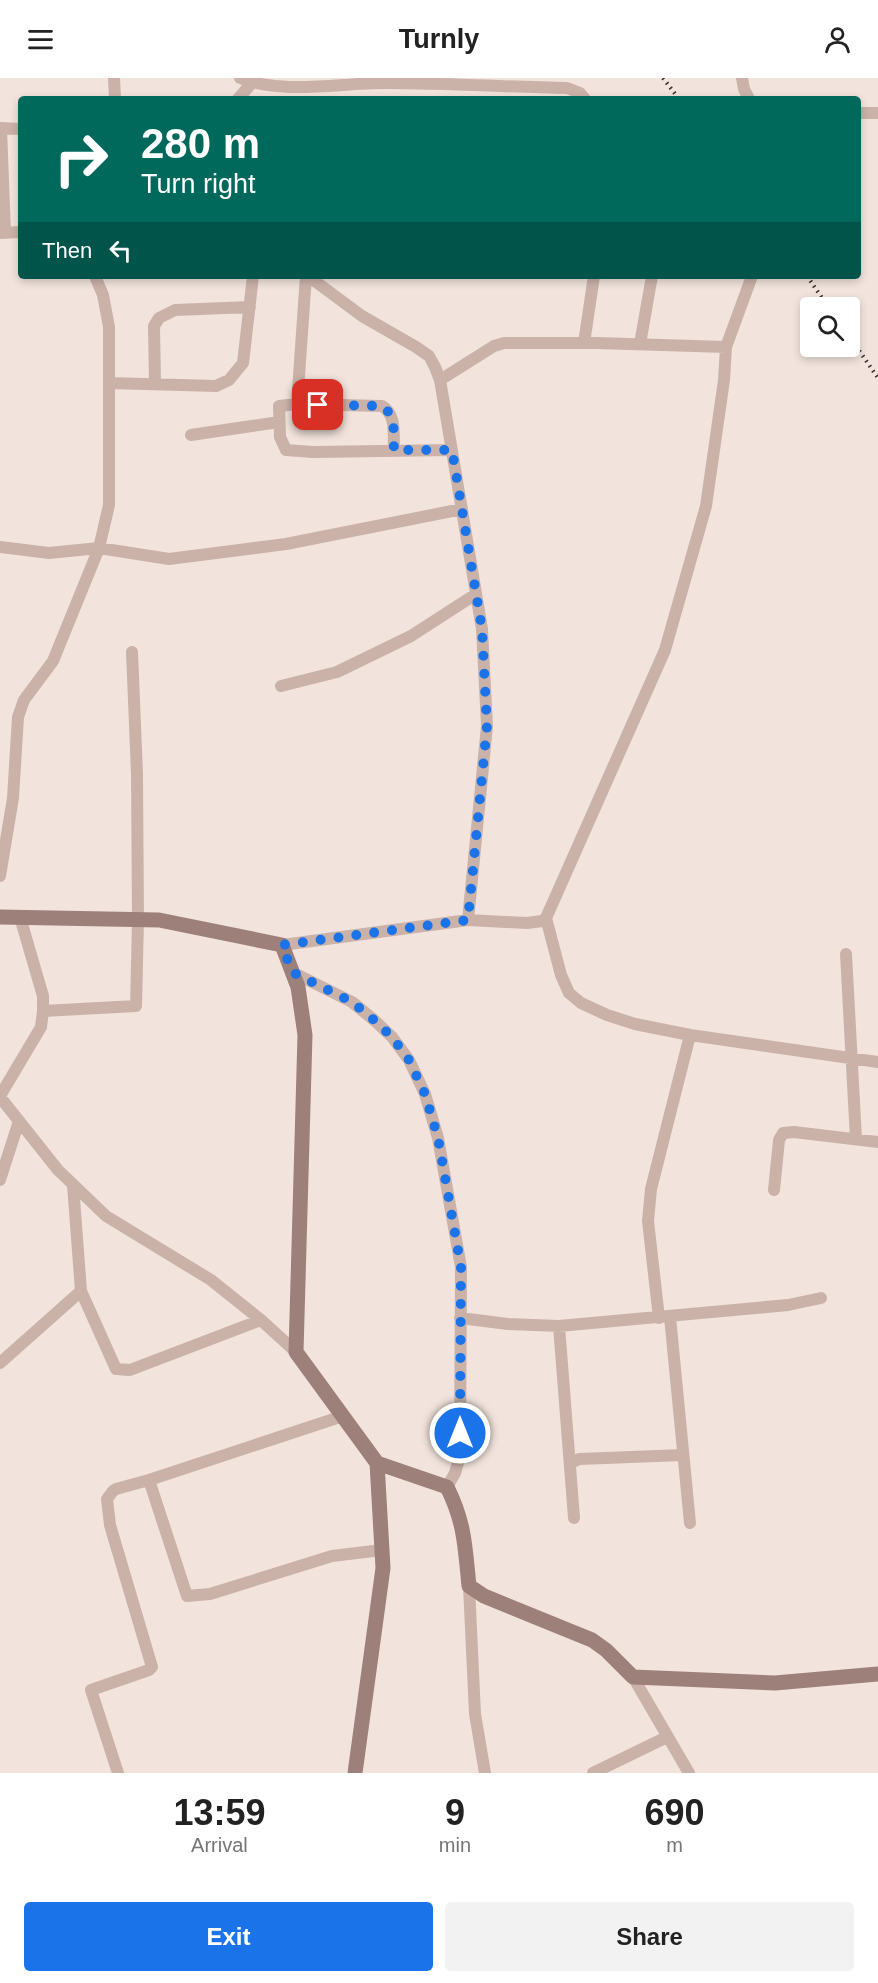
<!DOCTYPE html>
<style>
:root{--surface:#fff;--page:#f2f2f2;--text:#222;--muted:#767676;--accent:#1a73e8}
body{margin:0;font-family:Arial,sans-serif;background:var(--page);color:var(--text);height:100vh;display:flex;flex-direction:column;font-size:22px;white-space:nowrap}
*{box-sizing:border-box;margin:0}
p{font-size:20px;color:var(--muted)}
.icon{flex:none;width:33px;height:33px;fill:none;stroke:currentColor;stroke-width:2;stroke-linecap:round;stroke-linejoin:round}
.map{position:relative;height:1695px;overflow:hidden}
.sheet{display:flex;flex-direction:column;background:var(--surface);flex:1}
.sheet>*{flex:none}
.top-card{position:absolute;left:18px;top:18px;width:843px;height:183px;border-radius:6px;box-shadow:0 3px 9px #0003;background:#00695c;color:#fff;overflow:hidden}
.tools{position:absolute;left:800px;top:219px;display:grid;gap:12px}
.tools a{display:grid;place-items:center;width:60px;height:60px;border-radius:6px;background:var(--surface);box-shadow:0 3px 9px #0003;font-size:30px}
.pin{position:absolute;display:grid;place-items:center;width:51px;height:51px;color:#fff;margin:-26px;border-radius:12px;box-shadow:0 3px 9px #0006}
.me{position:absolute;width:66px;margin:-33px;rotate:0deg;stroke-linejoin:round;filter:drop-shadow(0 0 4px #0008)}
.turn{display:flex;align-items:center;gap:21px;height:126px;padding:0 24px;font-size:27px}
.turn .icon{width:78px;height:78px;stroke-width:2.5}
.turn b{display:block;font-size:42px;line-height:51px}
.then{display:flex;align-items:center;height:57px;padding:0 24px;background:#0003;gap:12px;font-size:22px}
.eta{display:flex;justify-content:space-evenly;align-items:center;height:102px;text-align:center}
.eta b{font-size:36px;font-weight:700;line-height:42px}
.action{display:flex;gap:12px;margin-top:auto;padding:12px 24px}
.action a{flex:1;height:69px;border-radius:6px;background:var(--accent);color:#fff;font-size:24px;font-weight:700;line-height:69px;text-align:center}
.action a+a{background:var(--page);color:var(--text)}
header{display:flex;justify-content:space-between;align-items:center;height:78px;padding:0 24px;background:var(--surface);font-size:27px;font-weight:700}
.map>svg:first-child{display:block}
.lines{fill:none;stroke-linecap:round;stroke-linejoin:round}
.street{stroke:#cab2a9;stroke-width:12}
.secondary{stroke:#9e807b;stroke-width:15}
.rail{stroke:#372b29;stroke-width:4;stroke-dasharray:1.5 4.5;stroke-linecap:butt}
.route{stroke:#1a73e8;stroke-width:10;stroke-dasharray:0 18}
</style>
<header><svg class="icon" aria-label="menu" viewBox="0 0 24 24"><path d="M4 6h16M4 12h16M4 18h16"/></svg>Turnly<svg class="icon" aria-label="person" viewBox="0 0 24 24"><circle cx="12" cy="8" r="4"/><path d="M4 21q1-7 8-7t8 7"/></svg></header>
<div class="map">
<svg width="878" height="1695" viewBox="0 0 878 1695">
<rect width="100%" height="100%" fill="#f2e4dd"/>
<g class="lines">
<path class="street" d="M114,0L115,21
M240,0C283,17 339,5 385,5C445,5 506,9 567,10L580,15L585,21
M742,0L744,11L749,21
M238,21L256,0
M858,35H878
M5,154L1,50L21,51
M0,155L21,154
M306,198L297,326L279,328L280,359L286,372L313,374L452,372
M308,198L362,238L416,269L429,278L435,289L440,302L494,268L504,265H597L726,269L752,198
M584,265L594,198
M640,266L652,198
M440,302L482,551L487,648L468,842
M109,305L216,308L229,302L243,285L253,198
M155,306L154,248L159,240L175,232L250,229
M297,326L382,328C397,337 393,356 394,372
M191,357L279,344
M0,469L49,475L99,470L169,481L286,466L462,431
M281,608L337,594L411,558L476,516
M0,798L13,720L18,639L24,622L53,583L99,470L109,427V249L103,217L95,198
M546,840L561,897L569,915L581,925L607,937L635,946L690,957L878,984
M282,867L468,842L527,845L542,843L546,840L665,572L706,428L724,302L726,269
M846,876L856,1061
M292,894L352,924L374,942L392,959L409,982L425,1016L438,1060L461,1189L460,1378L455,1395L447,1409
M43,933L136,928L138,842L137,696L132,574
M0,1018L41,949L43,933V918L20,839
M0,1019L58,1092L106,1138L211,1202L261,1242L296,1274
M0,1102L19,1043
M73,1107L81,1213L116,1291L130,1292L261,1242
M774,1112L779,1062L783,1055L794,1054L878,1064
M670,1239L690,1445
M460,1240L508,1246L559,1248L788,1227L821,1220
M659,1240L648,1143L651,1111L690,957
M559,1248L574,1440
M0,1285L81,1213
M571,1385L579,1381L683,1377
M149,1402L187,1518L210,1516L332,1478L382,1472
M469,1508L475,1636L485,1695
M633,1599L689,1695
M118,1695L91,1612L149,1592L152,1589L110,1447L107,1421L113,1413L116,1411L149,1402L343,1338
M593,1695L667,1659"/>
<path class="secondary" d="M0,839L159,842L282,867L298,909L305,957L296,1274L377,1385L383,1490L355,1695
M377,1385L447,1409C465,1445 465,1469 469,1508L484,1518L592,1562L606,1572L633,1599L775,1605L878,1596"/>
<path class="rail" d="M663,0L679,21
M807,198L829,230
M849,258L878,300"/>
</g>
<g class="lines">
<path class="route" d="M318,327L382,328C397,338 393,356 394,372H452L482,551L487,648L468,842L282,867L292,894L352,924L374,942L392,959L409,982L425,1016L438,1060L461,1189L460,1355"/>
</g>
</svg>
<div class="tools">
<a><svg class="icon" aria-label="search" viewBox="0 0 24 24"><circle cx="10" cy="10" r="6"/><path d="M15 15l6 6"/></svg></a>
</div>
<div class="pin" style="left:318px;top:327px;background:#d93025"><svg class="icon" aria-label="arrive" viewBox="0 0 24 24"><path d="M6 21V4h12l-3 4 3 4H6"/></svg></div>
<svg class="me" style="left:460px;top:1355px" viewBox="-20 -20 40 40"><circle r="17" fill="#1a73e8" stroke="#fff" stroke-width="3"/><path d="M0-11L8 9 0 5-8 9z" fill="#fff"/></svg>
<div class="top-card">
<div class="turn"><svg class="icon" aria-label="right" viewBox="0 0 24 24"><path d="M7 20v-9h11M14 6l5 5-5 5"/></svg><div><b>280 m</b>Turn right</div></div>
<div class="then">Then<svg class="icon" aria-label="left" viewBox="0 0 24 24"><path d="M17 20v-9H6M10 6l-5 5 5 5"/></svg></div>
</div>
</div>
<section class="sheet">
<div class="eta">
<div><b>13:59</b><p>Arrival</p></div>
<div><b>9</b><p>min</p></div>
<div><b>690</b><p>m</p></div>
</div>
<div class="action"><a>Exit</a><a>Share</a></div>
</section>
